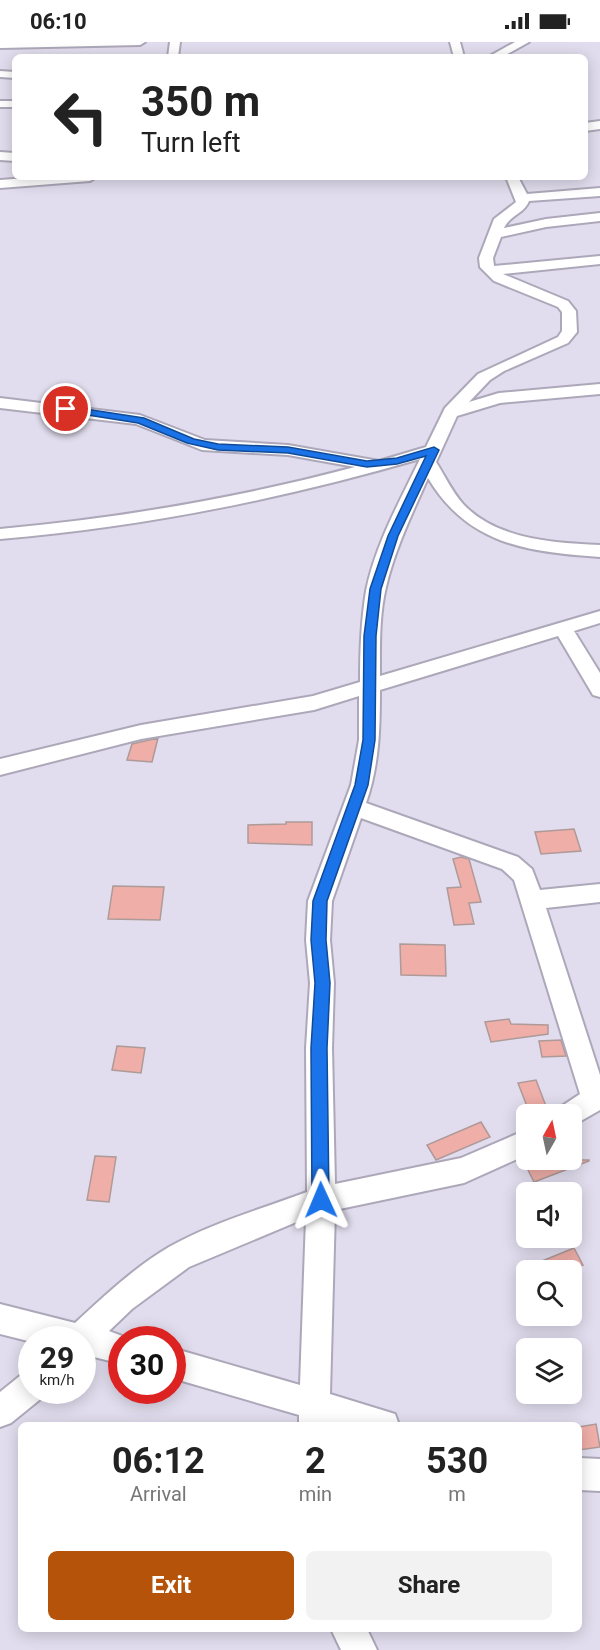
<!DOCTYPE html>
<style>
:root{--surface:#fff;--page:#f2f2f2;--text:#222;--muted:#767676;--accent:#b45309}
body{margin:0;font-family:Roboto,sans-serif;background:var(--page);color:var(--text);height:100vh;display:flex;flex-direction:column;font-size:22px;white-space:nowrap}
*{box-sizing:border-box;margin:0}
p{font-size:20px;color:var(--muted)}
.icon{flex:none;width:33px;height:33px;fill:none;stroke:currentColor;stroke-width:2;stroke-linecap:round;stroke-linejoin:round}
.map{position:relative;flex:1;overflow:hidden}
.details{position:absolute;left:18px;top:1380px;width:564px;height:210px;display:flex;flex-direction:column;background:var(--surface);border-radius:9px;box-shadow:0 3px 15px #0003}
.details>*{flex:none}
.hud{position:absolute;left:12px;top:12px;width:576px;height:126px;border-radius:9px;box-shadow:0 3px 15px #0003;background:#fff;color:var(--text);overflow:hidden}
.needle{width:39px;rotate:9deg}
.controls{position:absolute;left:516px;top:1062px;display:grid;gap:12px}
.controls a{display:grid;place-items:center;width:66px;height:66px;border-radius:9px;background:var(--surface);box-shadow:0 3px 15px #0003;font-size:30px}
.speed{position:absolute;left:18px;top:1284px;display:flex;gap:12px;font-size:30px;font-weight:700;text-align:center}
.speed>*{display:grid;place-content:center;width:78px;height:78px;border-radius:50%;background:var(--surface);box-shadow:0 3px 15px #0003;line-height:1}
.speed small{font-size:15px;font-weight:400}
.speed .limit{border:9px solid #d22;background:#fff;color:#111}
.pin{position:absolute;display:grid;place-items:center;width:51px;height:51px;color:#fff;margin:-26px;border:3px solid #fff;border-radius:50%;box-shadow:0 2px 6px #0007}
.me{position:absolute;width:66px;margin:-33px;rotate:359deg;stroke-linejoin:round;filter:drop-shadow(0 0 4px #0008)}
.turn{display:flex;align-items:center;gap:21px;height:126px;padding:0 30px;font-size:27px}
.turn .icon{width:78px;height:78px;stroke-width:2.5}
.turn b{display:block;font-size:42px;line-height:51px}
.eta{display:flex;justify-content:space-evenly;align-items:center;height:102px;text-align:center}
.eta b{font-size:36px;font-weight:700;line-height:42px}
.action{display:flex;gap:12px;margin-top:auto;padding:12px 30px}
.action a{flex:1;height:69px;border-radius:9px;background:var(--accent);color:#fff;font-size:24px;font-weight:700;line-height:69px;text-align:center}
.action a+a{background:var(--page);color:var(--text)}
.status{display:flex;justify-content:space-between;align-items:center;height:42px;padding:0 30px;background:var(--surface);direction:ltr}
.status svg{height:16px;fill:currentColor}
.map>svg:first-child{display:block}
.building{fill:#efaea8;stroke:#ae9a98;stroke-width:1.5}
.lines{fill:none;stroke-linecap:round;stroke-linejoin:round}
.minor-casing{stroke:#ada8b9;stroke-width:4}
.minor{fill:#fff;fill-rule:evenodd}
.route{fill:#1a73e8;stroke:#114b97;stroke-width:1.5}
</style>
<div class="status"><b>06:10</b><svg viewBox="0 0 49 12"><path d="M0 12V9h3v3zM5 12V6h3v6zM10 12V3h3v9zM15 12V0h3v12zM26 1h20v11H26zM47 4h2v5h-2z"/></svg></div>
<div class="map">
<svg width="600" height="1608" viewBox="0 0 600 1608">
<rect width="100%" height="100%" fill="#e1ddee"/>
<path class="building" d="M158,696L152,720L127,718L132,702Z
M286,780H312V803L248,801V783L286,782Z
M574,787L581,809L541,812L535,790Z
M461,815L469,817L481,860L469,861L474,882L454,883L447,846L461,845L453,817Z
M113,844L164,845L160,878L108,877Z
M400,902L445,903L446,934L401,933Z
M509,977L511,982L548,983V992L491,1000L485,980Z
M561,998L566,1014L542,1015L539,999Z
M117,1004L145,1006L141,1031L112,1028Z
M536,1038L549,1072H530L518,1041Z
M481,1080L490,1095L436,1118L427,1103Z
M95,1114L116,1115L109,1160L87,1158Z
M544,1118H589V1119L534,1140L526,1124Z
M574,1206L583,1223L570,1228H520Z
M596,1382L600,1405L579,1408V1385Z"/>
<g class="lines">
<defs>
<path id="minor" d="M0,0H145L140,3L0,6Z
M170,0H180L178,15H168Z
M450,0H460L464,15H454Z
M515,0H529L502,15H488Z
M0,29L15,30V36L0,35Z
M0,59H15V65H0Z
M600,79V87L585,89V81Z
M0,110L15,111V119L0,118Z
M41,135H96L90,139L0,146V138Z
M506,135H518L527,152L600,146V154L529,159C525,171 509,174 504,186L546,177L600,171V179L546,185L501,195L493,216L494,224L600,214V222L503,232L568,259L576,269L577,290L568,301L504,329L490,338L469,360L499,351L600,342V352L500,361L457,374L436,420C445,434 452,450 464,463C498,498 555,501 600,503V515C528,510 468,503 428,436C412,472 395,507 386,545C379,574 380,605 380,634L600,569V581L574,589L600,631V655L593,653L558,594L380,648C380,687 379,724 366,761L518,815L532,827L540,848L600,842V860L546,866L600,1033V1068L572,1084V1072H558L562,1064L580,1052L514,838L502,827L361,776L332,859L330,898L334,941L332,1006L335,1142L461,1116L526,1088V1113L464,1141L335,1168L330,1352L395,1372L399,1383H299V1373L172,1336V1306L300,1343L306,1176L189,1225L132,1267L109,1289L133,1298H122V1322L82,1312V1298L32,1300L0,1292V1262L75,1281C104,1254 135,1225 169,1205C212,1181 261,1167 307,1150L306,1006L310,941L306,898L308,859L351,743L359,698V654L314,668L141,697L0,733V717L141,683L313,654L360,640C360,610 361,579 366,549C375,503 400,459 420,417C282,457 143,485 0,497V487C121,476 238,456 355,425L288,413L202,408L136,382L0,366V356L140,373L205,398L288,403L379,419L426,405L445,366L478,332L558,295L562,289V270L558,265L494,239L480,225L479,216L494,177L516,160Z
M32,1329V1348H45L43,1355L11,1381L0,1385V1350L21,1333Z
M579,1416L600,1417V1449L579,1448Z
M331,1587H367L377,1608H341Z"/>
</defs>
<use href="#minor" class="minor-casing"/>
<use href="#minor" class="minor"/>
</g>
<path class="route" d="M66,364L144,376L194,397L218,402L288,405L367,419L397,416L434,405L439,408L398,494L381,547L376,594L375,698L368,743L327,859L326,898L330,941L327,1006L329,1158L327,1163L321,1166L315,1163L312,1158L311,1006L315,941L311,898L313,859L355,743L363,698L364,594L370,547L388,494L426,414L397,422L367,425L288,411L218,408L187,401L138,381L63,369V365Z"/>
</svg>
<div class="controls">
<a><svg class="needle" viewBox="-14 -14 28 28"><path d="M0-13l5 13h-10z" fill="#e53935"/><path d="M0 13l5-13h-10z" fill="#767676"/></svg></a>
<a><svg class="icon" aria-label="sound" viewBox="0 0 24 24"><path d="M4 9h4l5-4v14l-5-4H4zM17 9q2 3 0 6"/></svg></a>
<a><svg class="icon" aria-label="search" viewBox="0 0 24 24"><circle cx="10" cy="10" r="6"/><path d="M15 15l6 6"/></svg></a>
<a><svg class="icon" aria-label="layers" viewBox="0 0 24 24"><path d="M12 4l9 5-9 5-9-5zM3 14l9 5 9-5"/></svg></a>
</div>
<div class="speed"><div>29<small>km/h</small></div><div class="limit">30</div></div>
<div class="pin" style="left:66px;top:367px;background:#d93025"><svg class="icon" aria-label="arrive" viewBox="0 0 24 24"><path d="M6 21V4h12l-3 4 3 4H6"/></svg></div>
<svg class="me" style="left:321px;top:1158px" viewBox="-20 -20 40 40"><path d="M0-17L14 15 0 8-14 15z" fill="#1a73e8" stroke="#fff" stroke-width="4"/></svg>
<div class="hud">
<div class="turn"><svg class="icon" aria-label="left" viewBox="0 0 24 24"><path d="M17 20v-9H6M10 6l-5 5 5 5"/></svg><div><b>350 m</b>Turn left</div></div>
</div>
<section class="details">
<div class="eta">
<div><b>06:12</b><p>Arrival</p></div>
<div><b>2</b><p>min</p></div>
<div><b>530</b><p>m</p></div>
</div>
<div class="action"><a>Exit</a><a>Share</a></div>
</section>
</div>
